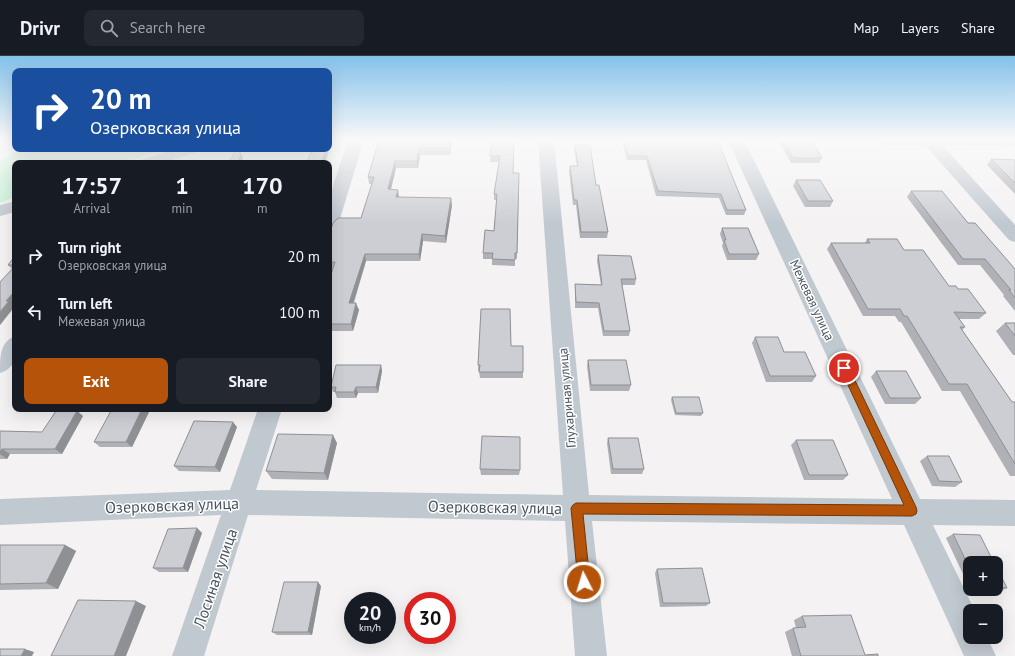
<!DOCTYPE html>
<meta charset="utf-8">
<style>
:root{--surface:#171b24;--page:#242831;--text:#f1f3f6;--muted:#9ea1a6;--line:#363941;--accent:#b45309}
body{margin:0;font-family:"PT Sans",sans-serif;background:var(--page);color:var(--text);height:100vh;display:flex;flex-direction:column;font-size:15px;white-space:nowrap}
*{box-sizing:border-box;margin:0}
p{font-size:13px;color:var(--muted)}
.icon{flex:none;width:22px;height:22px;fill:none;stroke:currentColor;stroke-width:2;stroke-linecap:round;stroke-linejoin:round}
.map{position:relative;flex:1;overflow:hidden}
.side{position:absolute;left:12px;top:104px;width:320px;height:252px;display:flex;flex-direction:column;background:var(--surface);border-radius:8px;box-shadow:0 4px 16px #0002}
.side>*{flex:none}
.banner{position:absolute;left:12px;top:12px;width:320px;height:84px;border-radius:8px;box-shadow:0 4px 16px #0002;background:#1a4fa0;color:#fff;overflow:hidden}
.controls{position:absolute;left:963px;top:500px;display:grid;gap:8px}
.controls a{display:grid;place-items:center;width:40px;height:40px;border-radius:8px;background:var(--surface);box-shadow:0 4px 16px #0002;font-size:20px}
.speed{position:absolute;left:344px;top:536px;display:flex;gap:8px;font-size:20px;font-weight:700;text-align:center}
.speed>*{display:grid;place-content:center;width:52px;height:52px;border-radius:50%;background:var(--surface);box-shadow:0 4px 16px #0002;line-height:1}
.speed small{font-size:10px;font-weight:400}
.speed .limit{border:6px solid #d22;background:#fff;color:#111}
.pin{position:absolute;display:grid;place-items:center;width:34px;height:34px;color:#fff;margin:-17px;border:2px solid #fff;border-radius:50%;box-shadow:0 1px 4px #0007}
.me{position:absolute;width:44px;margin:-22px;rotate:355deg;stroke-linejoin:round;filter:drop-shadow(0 0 3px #0008)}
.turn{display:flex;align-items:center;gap:14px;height:84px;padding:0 12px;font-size:18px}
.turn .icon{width:52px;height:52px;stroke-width:2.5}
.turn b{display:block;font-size:28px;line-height:34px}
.eta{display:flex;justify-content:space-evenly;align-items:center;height:68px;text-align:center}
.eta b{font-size:24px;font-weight:600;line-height:28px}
.cta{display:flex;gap:8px;margin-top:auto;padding:8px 12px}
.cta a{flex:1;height:46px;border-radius:8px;background:var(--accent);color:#fff;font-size:16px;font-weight:600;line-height:46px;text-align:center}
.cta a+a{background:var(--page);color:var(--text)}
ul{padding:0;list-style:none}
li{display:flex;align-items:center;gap:12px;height:56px;padding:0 12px}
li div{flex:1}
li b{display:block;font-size:15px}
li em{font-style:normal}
header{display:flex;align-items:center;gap:24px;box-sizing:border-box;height:56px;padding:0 20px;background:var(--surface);border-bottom:1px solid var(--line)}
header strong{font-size:19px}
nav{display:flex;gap:22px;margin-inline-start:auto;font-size:14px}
.search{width:280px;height:36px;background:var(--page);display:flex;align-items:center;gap:10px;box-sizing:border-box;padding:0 14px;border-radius:8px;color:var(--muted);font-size:15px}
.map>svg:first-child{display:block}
.green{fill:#c2f0d5}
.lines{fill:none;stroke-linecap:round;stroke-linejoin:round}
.minor{fill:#c0c8d0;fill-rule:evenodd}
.wall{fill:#afb1b6}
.shaded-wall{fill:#8f9094}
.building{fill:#ccced4;stroke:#8f9094}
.route{fill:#b45309;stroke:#753606}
.labels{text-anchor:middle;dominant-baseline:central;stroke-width:3;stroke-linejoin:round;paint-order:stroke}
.street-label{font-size:13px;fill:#49545f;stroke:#fff}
.near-street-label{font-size:16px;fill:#49545f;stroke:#fff}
</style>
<header>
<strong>Drivr</strong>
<div class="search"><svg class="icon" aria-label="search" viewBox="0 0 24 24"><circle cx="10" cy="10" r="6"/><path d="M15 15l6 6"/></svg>Search here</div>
<nav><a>Map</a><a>Layers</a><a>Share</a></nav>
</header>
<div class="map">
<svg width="1015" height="600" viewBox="0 0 1015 600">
<rect width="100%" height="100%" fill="#f4f2f2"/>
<path class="green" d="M24,93H167L120,107H15V141L0,147V104Z"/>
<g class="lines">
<path class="minor" d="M348,84H364L338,169L335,173L329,175V142Z
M538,84H554L589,439L892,443L728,84H744L920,443L1015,444V470L933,469L975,555H970V581H987L996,600H964L904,469L592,465L607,600H575L565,465L248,459L204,600H172L221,459L0,469V443L230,434L258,353H282L256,434L563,439Z
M879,84H1015V90L942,89L1015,169V186L1009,184L925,89H887L882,87Z
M176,93H200L197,96L163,107H139L141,104Z
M15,145V156L0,160V149Z
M15,280C15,296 19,311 0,317C0,300 0,286 15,280Z"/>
</g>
<path class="wall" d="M379,84H452L450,99H420L418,112H396L391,133L399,141L452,149L446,187L423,185L420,205H366L354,247L359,254L353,275H329V225L333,213H329V179L361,162L372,128H369L368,121Z
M492,84L514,117H519L517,203H515V210L492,209V203H483V197L494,175L497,144H494V138L499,106H490Z
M650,84H715L746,154L744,159H726L719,142L656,140L646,104H627L623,90L624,85L650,86Z
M778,84H811L822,102L819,107H791Z
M575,89L596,129L608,176L607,182H580L576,149H573L569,115L570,110H577L574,94Z
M991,103L1015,104V138L987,109Z
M796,124L833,145L830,151H805L793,130Z
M911,135L968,167L1015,213V255L1003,240L1004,239L980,209H958L907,141Z
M722,172L759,198L756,204H727L722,190L723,187L720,178Z
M867,183L904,194L949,230L958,233L986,257L979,263H959L965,271L962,274L1012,346H1015V420H1010L960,335H942L901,266H899L895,260H863L827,193L831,187H865Z
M598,199L636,223L635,229H622L630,275L629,280H603L598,252H575V228L601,229L597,205Z
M15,200V247L13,249L15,250L0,269L12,213L8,209Z
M1005,267H1015V299H1013L996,275Z
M755,281L784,296L816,320L812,326H766L752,287Z
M511,290L523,316V322H480L479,315H478V309Z
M588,304L631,329L629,335H590L587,310Z
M381,309L382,315L378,337H358L356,342H337L335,336H333L331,331Z
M876,315L921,342L915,348H885L871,321Z
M672,341L703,357L701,360L675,359L671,344Z
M77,355L83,360L62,398H10L7,403H0V375L42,376Z
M149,356L132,391H100L94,386Z
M237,371L220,416L179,415L174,410Z
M608,382L644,413L642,418H611L607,387Z
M796,384L848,419L843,424H804L791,389Z
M337,387L328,424L272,423L266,415Z
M927,400L962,426L955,431L932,430L920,405Z
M480,413L520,414L519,419H481Z
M197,472L202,477L188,516H159L153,512Z
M953,478L970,507V533H996V510L1007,532L998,536L971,535L946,482Z
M0,489H65L76,495L58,533L0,534Z
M657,513L710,547L706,550L660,551L655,517Z
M321,530L312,579H277L272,576Z
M802,560L865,599L878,600H792L785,576L793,572H796L794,564Z"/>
<path class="shaded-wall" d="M330,84H333L325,107H321L326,93H329V86Z
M450,84H452L450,99Z
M419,92L420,99L418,112L417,105Z
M241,97L243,102L241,107H238Z
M395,105L396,112L389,140L388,133Z
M398,134L399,141H396Z
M451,142L452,149L446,187L445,180Z
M422,178L423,185L420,205L419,198Z
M365,198L366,205L351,254L349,247Z
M15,235V247L13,249L15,250L0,269V256L6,245Z
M356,247L359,254L353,275L351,268Z
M381,309L382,315L378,337L376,331Z
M356,331L358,337L356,342L354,336Z
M142,353H146L149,356L132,391L126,386Z
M77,355L83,360L62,398L55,393Z
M233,366L237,371L220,416L215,411Z
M333,379L337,387L328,424L324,417Z
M2,393L10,398L7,403L0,398V396Z
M197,472L202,477L188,516L183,512Z
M65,489L76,495L58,533L46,527Z
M318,526L321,530L312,579L308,576Z
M136,545L146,550L126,600H114Z
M25,593L34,596L32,600H21Z"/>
<path class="building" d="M379,84H450V92H419L417,105H395L388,133L398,134L396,141L451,142L445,180L422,178L419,198H365L349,247H356L351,268H329V225L335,206H329V179L333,167L338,162H361L374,121H368Z
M492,84H514L513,117H519L517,197H515V204L492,203L493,197H483L485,174L494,175L497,138H494L500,100H490Z
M652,84H715L716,88H719L746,154H727L721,138L658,135L647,100H628L624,85L653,86Z
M783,84H811L822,102H793Z
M575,89H590L596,129H599L608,176H581L577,144H574L570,110H578Z
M313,93H326L321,107H301V105H307Z
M236,94L241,97L238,107H228Z
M991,103L1015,104V127Z
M796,124H820L833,145H808Z
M911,135H942L968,167H975L1015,213V242L1009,234H1011L985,203H963Z
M722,172H748L759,198H729L724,184H726Z
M867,183H897L904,194H923L949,230H956L958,233H968L986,257L954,256L965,271H960L1012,346H1015V408L967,328H949L907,260H904L900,253H868L831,187H870Z
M598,199L631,200L636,223H621L630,275H604L599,247L576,246L575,228L602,229Z
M15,200V209H8Z
M15,210V235L6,245H9L0,256V226Z
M481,253H510L511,290H523V316H479L480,309H478Z
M1005,267H1015V280Z
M755,281H778L784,296H805L816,320H770Z
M588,304H626L631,329H591Z
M336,309H381L376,331H356L354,336H335L336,331H331Z
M876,315H906L921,342H890Z
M672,341H699L703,357H676Z
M112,353H142L126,386H94Z
M56,355H77L55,393H2L0,396V375L42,376Z
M194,365L233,366L215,411L174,410Z
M278,378L333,379L324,417L266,415Z
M482,380L520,381V414L480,413Z
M608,382H638L644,413H613Z
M796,384H833L848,419H809Z
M927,400H949L962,426L939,425Z
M197,472L183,512H153L168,473Z
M953,478L980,479L994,507H970V513Z
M0,489H65L46,527L0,528Z
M996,510L1007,532L996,531Z
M702,512L710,547H663L657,513Z
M284,526H318L308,576H272Z
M78,544L136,545L114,600H51Z
M851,559L865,599L878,598V600H801L793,572L806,571L802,560Z
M0,593H25L21,600H0Z"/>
<linearGradient id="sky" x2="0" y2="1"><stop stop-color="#84c1ea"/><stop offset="0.5" stop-color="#faf9f9"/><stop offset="1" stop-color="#faf9f9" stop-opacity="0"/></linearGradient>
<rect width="1015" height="168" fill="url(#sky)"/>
<path class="route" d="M844,308L849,312L916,451L917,455L916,458L912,460L583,458L590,526L588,530L584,532L579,530L578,526L571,452L573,449L576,447L904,449L840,312Z"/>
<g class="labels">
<g class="street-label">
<text transform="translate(812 244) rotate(65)">Межевая улица</text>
<text transform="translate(567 342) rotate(-95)">Глухариная улица</text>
</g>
<g class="near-street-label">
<text transform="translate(172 449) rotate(-2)">Озерковская улица</text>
<text transform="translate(495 451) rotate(1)">Озерковская улица</text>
<text transform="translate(215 522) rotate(-71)">Лосиная улица</text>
</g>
</g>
</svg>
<div class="controls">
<a>+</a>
<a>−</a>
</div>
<div class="speed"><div>20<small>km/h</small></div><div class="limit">30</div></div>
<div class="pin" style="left:844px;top:312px;background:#d93025"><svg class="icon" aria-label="arrive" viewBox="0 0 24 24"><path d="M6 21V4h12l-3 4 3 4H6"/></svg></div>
<svg class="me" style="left:584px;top:526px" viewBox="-20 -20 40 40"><circle r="17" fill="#b45309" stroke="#fff" stroke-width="3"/><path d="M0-11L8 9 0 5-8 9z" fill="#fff"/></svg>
<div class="banner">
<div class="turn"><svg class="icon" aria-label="right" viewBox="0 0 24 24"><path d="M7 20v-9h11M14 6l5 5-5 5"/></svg><div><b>20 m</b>Озерковская улица</div></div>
</div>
<section class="side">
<div class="eta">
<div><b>17:57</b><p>Arrival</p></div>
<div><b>1</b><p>min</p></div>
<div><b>170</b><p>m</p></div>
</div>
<ul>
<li><svg class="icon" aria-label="right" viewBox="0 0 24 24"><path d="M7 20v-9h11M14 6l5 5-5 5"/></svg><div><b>Turn right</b><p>Озерковская улица</p></div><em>20 m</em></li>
<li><svg class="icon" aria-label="left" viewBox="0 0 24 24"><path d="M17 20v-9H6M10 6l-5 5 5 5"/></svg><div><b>Turn left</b><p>Межевая улица</p></div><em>100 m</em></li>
</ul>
<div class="cta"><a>Exit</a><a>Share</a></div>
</section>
</div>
